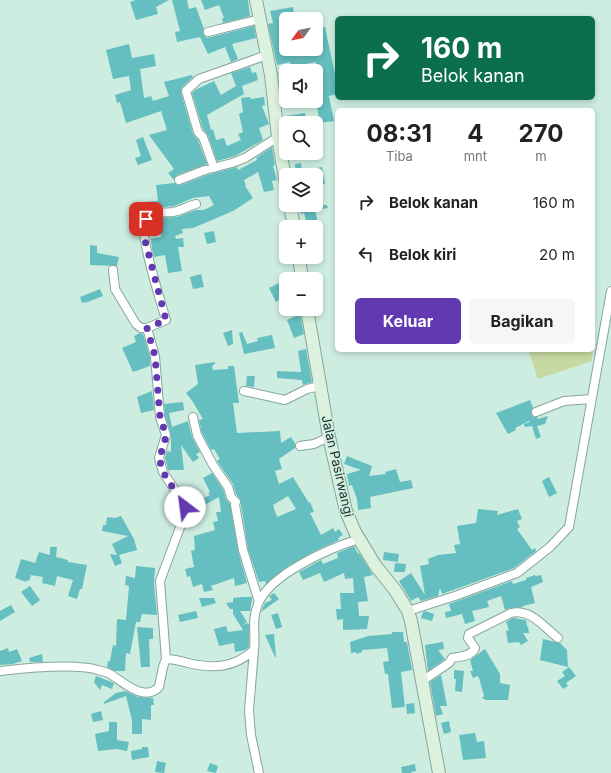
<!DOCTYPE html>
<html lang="id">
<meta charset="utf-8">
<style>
:root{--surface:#fff;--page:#f6f6f6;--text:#222;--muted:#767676;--accent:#6239b1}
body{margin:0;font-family:Inter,sans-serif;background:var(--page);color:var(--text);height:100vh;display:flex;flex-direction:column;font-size:15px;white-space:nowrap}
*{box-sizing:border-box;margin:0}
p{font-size:13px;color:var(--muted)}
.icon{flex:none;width:22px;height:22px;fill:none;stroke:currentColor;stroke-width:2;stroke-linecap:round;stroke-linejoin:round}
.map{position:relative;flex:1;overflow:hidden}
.side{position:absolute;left:335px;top:108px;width:260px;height:244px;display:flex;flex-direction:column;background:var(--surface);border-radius:6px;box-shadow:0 2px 6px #0003}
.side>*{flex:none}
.top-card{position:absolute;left:335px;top:16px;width:260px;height:84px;border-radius:6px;box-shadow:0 2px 6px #0003;background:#0b6e4f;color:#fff;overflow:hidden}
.needle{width:26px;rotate:237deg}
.fabs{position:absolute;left:279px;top:12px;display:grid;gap:8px}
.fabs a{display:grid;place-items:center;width:44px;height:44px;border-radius:6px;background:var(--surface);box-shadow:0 2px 6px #0003;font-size:20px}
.pin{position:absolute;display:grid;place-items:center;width:34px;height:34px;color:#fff;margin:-17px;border-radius:8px;box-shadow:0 2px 6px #0006}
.me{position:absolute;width:44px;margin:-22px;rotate:330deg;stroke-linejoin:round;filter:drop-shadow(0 0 3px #0008)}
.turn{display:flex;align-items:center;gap:14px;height:84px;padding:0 20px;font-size:18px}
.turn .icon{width:52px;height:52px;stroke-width:2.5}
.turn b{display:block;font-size:28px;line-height:34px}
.eta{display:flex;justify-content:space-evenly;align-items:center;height:68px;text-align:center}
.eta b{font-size:24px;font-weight:700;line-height:28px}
.button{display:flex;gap:8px;margin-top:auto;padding:8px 20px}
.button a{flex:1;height:46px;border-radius:6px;background:var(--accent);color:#fff;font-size:16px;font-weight:700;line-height:46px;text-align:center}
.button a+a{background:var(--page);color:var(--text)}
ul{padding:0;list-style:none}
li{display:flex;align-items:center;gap:12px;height:52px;padding:0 20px}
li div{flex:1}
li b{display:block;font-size:15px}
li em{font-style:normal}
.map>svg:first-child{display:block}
.green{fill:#c6d9a3}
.building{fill:#65bebf;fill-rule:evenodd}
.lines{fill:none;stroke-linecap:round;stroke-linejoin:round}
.street-casing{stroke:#87a59b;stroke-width:10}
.secondary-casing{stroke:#87a59b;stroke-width:14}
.street{stroke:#fff;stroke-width:8}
.secondary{stroke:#dcf2df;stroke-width:12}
.route{stroke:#6239b1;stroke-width:7;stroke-dasharray:0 12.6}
.labels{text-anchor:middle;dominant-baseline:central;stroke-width:3;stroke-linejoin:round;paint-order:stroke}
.street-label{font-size:13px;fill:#23302b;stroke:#cdede1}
</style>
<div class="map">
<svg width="611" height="773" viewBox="0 0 611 773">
<rect width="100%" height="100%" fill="#cdede1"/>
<path class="green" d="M528,350H593L592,361L538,379Z"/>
<path class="building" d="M136,0H169L156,7L158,14L136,20L130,2Z
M172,0H187L189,9L196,7L204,29L203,34L207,38L254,26L256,38L232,44L238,59L231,62L225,47L208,54L200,37L177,42L175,32L180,31Z
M201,0H248L250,16L223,23L222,18H224L219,5L205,10Z
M293,7L295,19H286V49H316V29L325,27L337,84V94L329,96L334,121L320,123L316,102V62L292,67L290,62L277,65L268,24L273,23L270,11Z
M129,44L132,58L154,54L156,66L140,69L144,98L151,96L153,101L169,96L164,82L192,75L193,77L182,87L181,93L193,134L198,140L207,164L177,175L174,180L168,173L174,169L149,135L167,130L161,111L126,123L120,102L117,103L115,95L131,90L129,76L113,79L106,50Z
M250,67L252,73L256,72L258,80L242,86L244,94L207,115L211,130L213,129L216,140L224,138L227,146L241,140L238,134L243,132L239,114L243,112L241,98L250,97L251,99L264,97L265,105L262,106L269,124L259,128L263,140L235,156L217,161L208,135L203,129L192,93L197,89L214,81L221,95L236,86L231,73Z
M305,113L307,123H287L286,116Z
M143,137L152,160L138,165L135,158L141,156L136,140Z
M272,147L275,165L273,166L277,180L272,181L274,190L264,192L258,172L244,180L246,185L245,186L253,198L233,211L193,228L182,229L183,233L175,236L176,239L183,238L184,247H178L182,271L168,273L165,255L154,257L152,249L151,239L161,237L158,218L177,217L195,210H204L214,205L209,196L193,198L174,206L154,208L145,211L144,202L158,201L156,185L174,183L181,185L207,175L237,167L238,170L257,160L256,158Z
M301,163L302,171L322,167L325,184L316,186V175H296L295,164Z
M300,205H327L328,208L315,210L319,227H308L304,213L301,214Z
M214,231L216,242L207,244L204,233Z
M90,245L97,246V253L119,257L117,266L90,265Z
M201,274L204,287L193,289L190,277Z
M279,283L283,290L286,288V296L276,302L269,288Z
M100,289L103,296L85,303V302L82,303L80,297Z
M300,314L304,334L294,338L287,320Z
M232,330L233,344L228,346L223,333Z
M242,332L247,344L258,341L257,338L272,335L275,348L244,354L239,333Z
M140,333L143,334L150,357V366L133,372L122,348L136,342L134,336Z
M306,349L312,382L303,385L302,380L277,378V371L301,372L298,351Z
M215,362V364L210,367L212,366L213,370L228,369V366H234L239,403H233L237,433L280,431L281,443L291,437L295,443V448L279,459L282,469L275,471L279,484L293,477L309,503L310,502L314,512L310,513L321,535L333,528L335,532L339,529L343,535L338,538L339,540L315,551L285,568L266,584L265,581L259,582L248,549L241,505V500L236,494L233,484L217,461L220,459L214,449L211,450L202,433L199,420L203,419L193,402L186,393L198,384L195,365ZM288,496L296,509L277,517L273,505Z
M247,376H255L254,387L246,386Z
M152,391L154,410L141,413L137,397Z
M530,400L533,408L531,412L532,416L537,417L538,419L548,416L545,424L537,426L541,437L536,439L532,426L525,427L524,424L530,422L529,421L515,428L516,430L508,434L496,413Z
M183,402L184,410L169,413L172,427L188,421L192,437L200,452L196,454L199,458L193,462L181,445L184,470H168L165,458L167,451L171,452V434L165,416L164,404Z
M347,456L372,466L369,476L386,474L385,472L396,469L400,482L411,480L413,488L370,497L371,508L358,510L357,499L352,485L349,486L347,474L361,470L344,464Z
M212,473L223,489L226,499L230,504L238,551L247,583L235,586L234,578L211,586L213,590L204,592L202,584L193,587L190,576L187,577L185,569L194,567L191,551L195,550L194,536L215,530L213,522L218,521L216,512H221L219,497L201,507L198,501L210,495L208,493L210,492L203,478Z
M549,477L557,493L549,497L542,481Z
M478,509L498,511L497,515L518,509L522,519L517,521L520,527L517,529L532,550L535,548L536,551L514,568L442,594L440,588L438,596L421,601L418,597L411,601L399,581L411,573L425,595L420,566L429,564L428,559L438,555L456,553L454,545L460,544L457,526L476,523Z
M121,516L134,539L137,550L119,555L122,563L115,566L110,554L117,555L112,544L128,536L102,531L103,525H106L107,517L115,518Z
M354,546L358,554L359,553L373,575L364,577L368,601L358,602L359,616H369L367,629L343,630V619L337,620L336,609H341L340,593H354L353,578L345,579L344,573L324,582L320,573L303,580L299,572L321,560L323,564L338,558L337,553Z
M50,547H57L56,557L68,560V562L87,565L82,589H80L77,599L68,596L73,580L57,576L55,586L42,583L43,577L31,575L29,581L26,580L27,582L15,578L21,559L35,563L39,552L50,555Z
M384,552L399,554L398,562L383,560Z
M395,563L406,564L405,572H394Z
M136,566L155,568L154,584L157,615L142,614L140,622H136L130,654L126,653L125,671H115L107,667L108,661H110L113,645L116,646L117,619L126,620L129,586L125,585L126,576L135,578Z
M535,575L536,576L541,575L543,582L531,587L535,603L523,606V607L510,608L505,610L501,596L487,601L489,607L472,611L475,621L465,624L462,614L446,618L445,612L451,611L449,604L512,581L513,584L526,580V578Z
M30,586L40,600L32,606L21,592Z
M274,593L279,599L261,612L265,603L272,600L269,596Z
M243,597H252V599L250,611H240L247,622L243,625L248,623L249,625V647L245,650L235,652L234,643L219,646L214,629L226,626L228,632L243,630L233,614V609H230L226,603L233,602V598Z
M199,598H214L216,603L202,607Z
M11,605L15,612L0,621V611Z
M196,611L198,618L180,622L178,615Z
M425,611L434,614L432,621L421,618L423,612Z
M278,613L282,627L276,629L271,615Z
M513,618L526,620L527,627L528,626L529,633H523L528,641L521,645L519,642L508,643L506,631L509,630L506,622Z
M137,627L153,628V639H149L150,667H141Z
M392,632H403L404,642H407L412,670L401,672L405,707L392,708L388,674H385L383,662L389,661L387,648L362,650V652L356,654V652L351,653L350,642L368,636L392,634Z
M274,634L276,657H275L265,635Z
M543,639L560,643L567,650L568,667L540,660Z
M443,642L444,649L438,650L445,659L428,671L425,645Z
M8,648L9,652L17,649L22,661L13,664L0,665V651Z
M485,649L500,674V683L510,685L508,700H486L482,698L484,696L479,678L478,676L473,678L470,671H473L470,660Z
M42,654L43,662H30L29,658Z
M569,667L576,676L566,683L568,686L563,689L557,681L565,676L562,672Z
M454,670L464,671L462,692L455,691L456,679H454Z
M441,675L447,706H440L443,714L436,716L430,682Z
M96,676L114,683L112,689L102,685L100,690L94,682Z
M125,691L138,697L153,698L154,705H151V720L142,719V734H132V720L126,696L104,704V702L116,693Z
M414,703L415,713L407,714L406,704Z
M101,711L103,720L93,722L91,714Z
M449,721L451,732L444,734L441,723Z
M109,722H117V740L129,742L127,751L116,749L98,751L95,734L109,731Z
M475,733L477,742L484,741L486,758L463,760L459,735Z
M142,747H148L149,757L132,760L131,751L142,749Z
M157,761L166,763L164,773L155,772Z
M210,763L218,766L216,773L207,771Z
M415,764L416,771L411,772L412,773H402L401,767Z"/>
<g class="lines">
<defs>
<path id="street" d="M208,32L260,19
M214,168L203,137L198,132L186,91L199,79L267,55
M179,180L205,170L232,163L245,158L278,137
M113,270L115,289L136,324L141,328H147
M244,391L285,400L307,389L320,386
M536,412L564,401L591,399
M193,417L197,435L213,465L228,487L231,497L236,502L235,505L243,550L259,602
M300,446L314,444L329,437
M408,611L455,596L517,573L550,547L569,527L611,291
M254,650L249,710L251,735L259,773
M166,659L160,581L185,514L182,501L163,472L159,458L166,435L160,417L155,356L147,328L166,320C162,305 136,227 146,218C153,211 164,213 173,212C180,211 188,206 196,204
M0,671C26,668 74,663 98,670C102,671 106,672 110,674C122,681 144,703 159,687L163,667L166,659C174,659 181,661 188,663C213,669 234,668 254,650C256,634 251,621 258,604C270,574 330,548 359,539
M422,681L449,663L452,658C460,657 472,656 475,648L468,638L469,634L511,613C530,608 544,627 558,638"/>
<path id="secondary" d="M256,0L271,75L278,137L286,184
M290,205L294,227
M299,257L302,279
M307,309L329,437L346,511L355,532L375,565L395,590L408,611L411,621L439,773"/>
</defs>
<use href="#street" class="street-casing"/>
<use href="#secondary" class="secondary-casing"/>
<use href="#street" class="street"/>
<use href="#secondary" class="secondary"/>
</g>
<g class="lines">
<path class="route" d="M146,219L143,223V233L166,320L147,328L155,356L160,417L166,435L164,445L159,458L163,472L185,507"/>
</g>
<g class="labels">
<g class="street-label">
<text transform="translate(338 466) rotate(77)">Jalan Pasirwangi</text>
</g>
</g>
</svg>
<div class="fabs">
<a><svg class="needle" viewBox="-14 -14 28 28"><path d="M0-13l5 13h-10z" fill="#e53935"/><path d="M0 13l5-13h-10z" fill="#767676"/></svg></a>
<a><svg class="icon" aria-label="sound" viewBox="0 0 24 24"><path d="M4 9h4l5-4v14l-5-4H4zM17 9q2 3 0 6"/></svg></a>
<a><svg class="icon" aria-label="search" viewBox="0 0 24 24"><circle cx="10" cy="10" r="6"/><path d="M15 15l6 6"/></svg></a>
<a><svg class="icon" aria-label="layers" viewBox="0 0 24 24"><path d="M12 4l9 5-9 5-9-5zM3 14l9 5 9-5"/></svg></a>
<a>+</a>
<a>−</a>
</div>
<div class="pin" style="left:146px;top:219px;background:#d93025"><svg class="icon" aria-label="arrive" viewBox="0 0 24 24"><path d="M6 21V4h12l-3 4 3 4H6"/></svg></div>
<svg class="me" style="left:185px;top:507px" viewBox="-20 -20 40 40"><circle r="19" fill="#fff"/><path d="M0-13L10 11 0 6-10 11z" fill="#6239b1"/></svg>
<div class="top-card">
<div class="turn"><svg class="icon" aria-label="right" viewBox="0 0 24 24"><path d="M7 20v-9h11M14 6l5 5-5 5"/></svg><div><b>160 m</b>Belok kanan</div></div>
</div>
<section class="side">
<div class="eta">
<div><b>08:31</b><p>Tiba</p></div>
<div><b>4</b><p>mnt</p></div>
<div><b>270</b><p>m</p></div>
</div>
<ul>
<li><svg class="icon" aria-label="right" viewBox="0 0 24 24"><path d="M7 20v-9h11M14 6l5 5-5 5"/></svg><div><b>Belok kanan</b></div><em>160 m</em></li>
<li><svg class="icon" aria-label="left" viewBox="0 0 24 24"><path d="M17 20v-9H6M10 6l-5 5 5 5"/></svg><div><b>Belok kiri</b></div><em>20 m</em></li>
</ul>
<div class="button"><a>Keluar</a><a>Bagikan</a></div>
</section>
</div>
